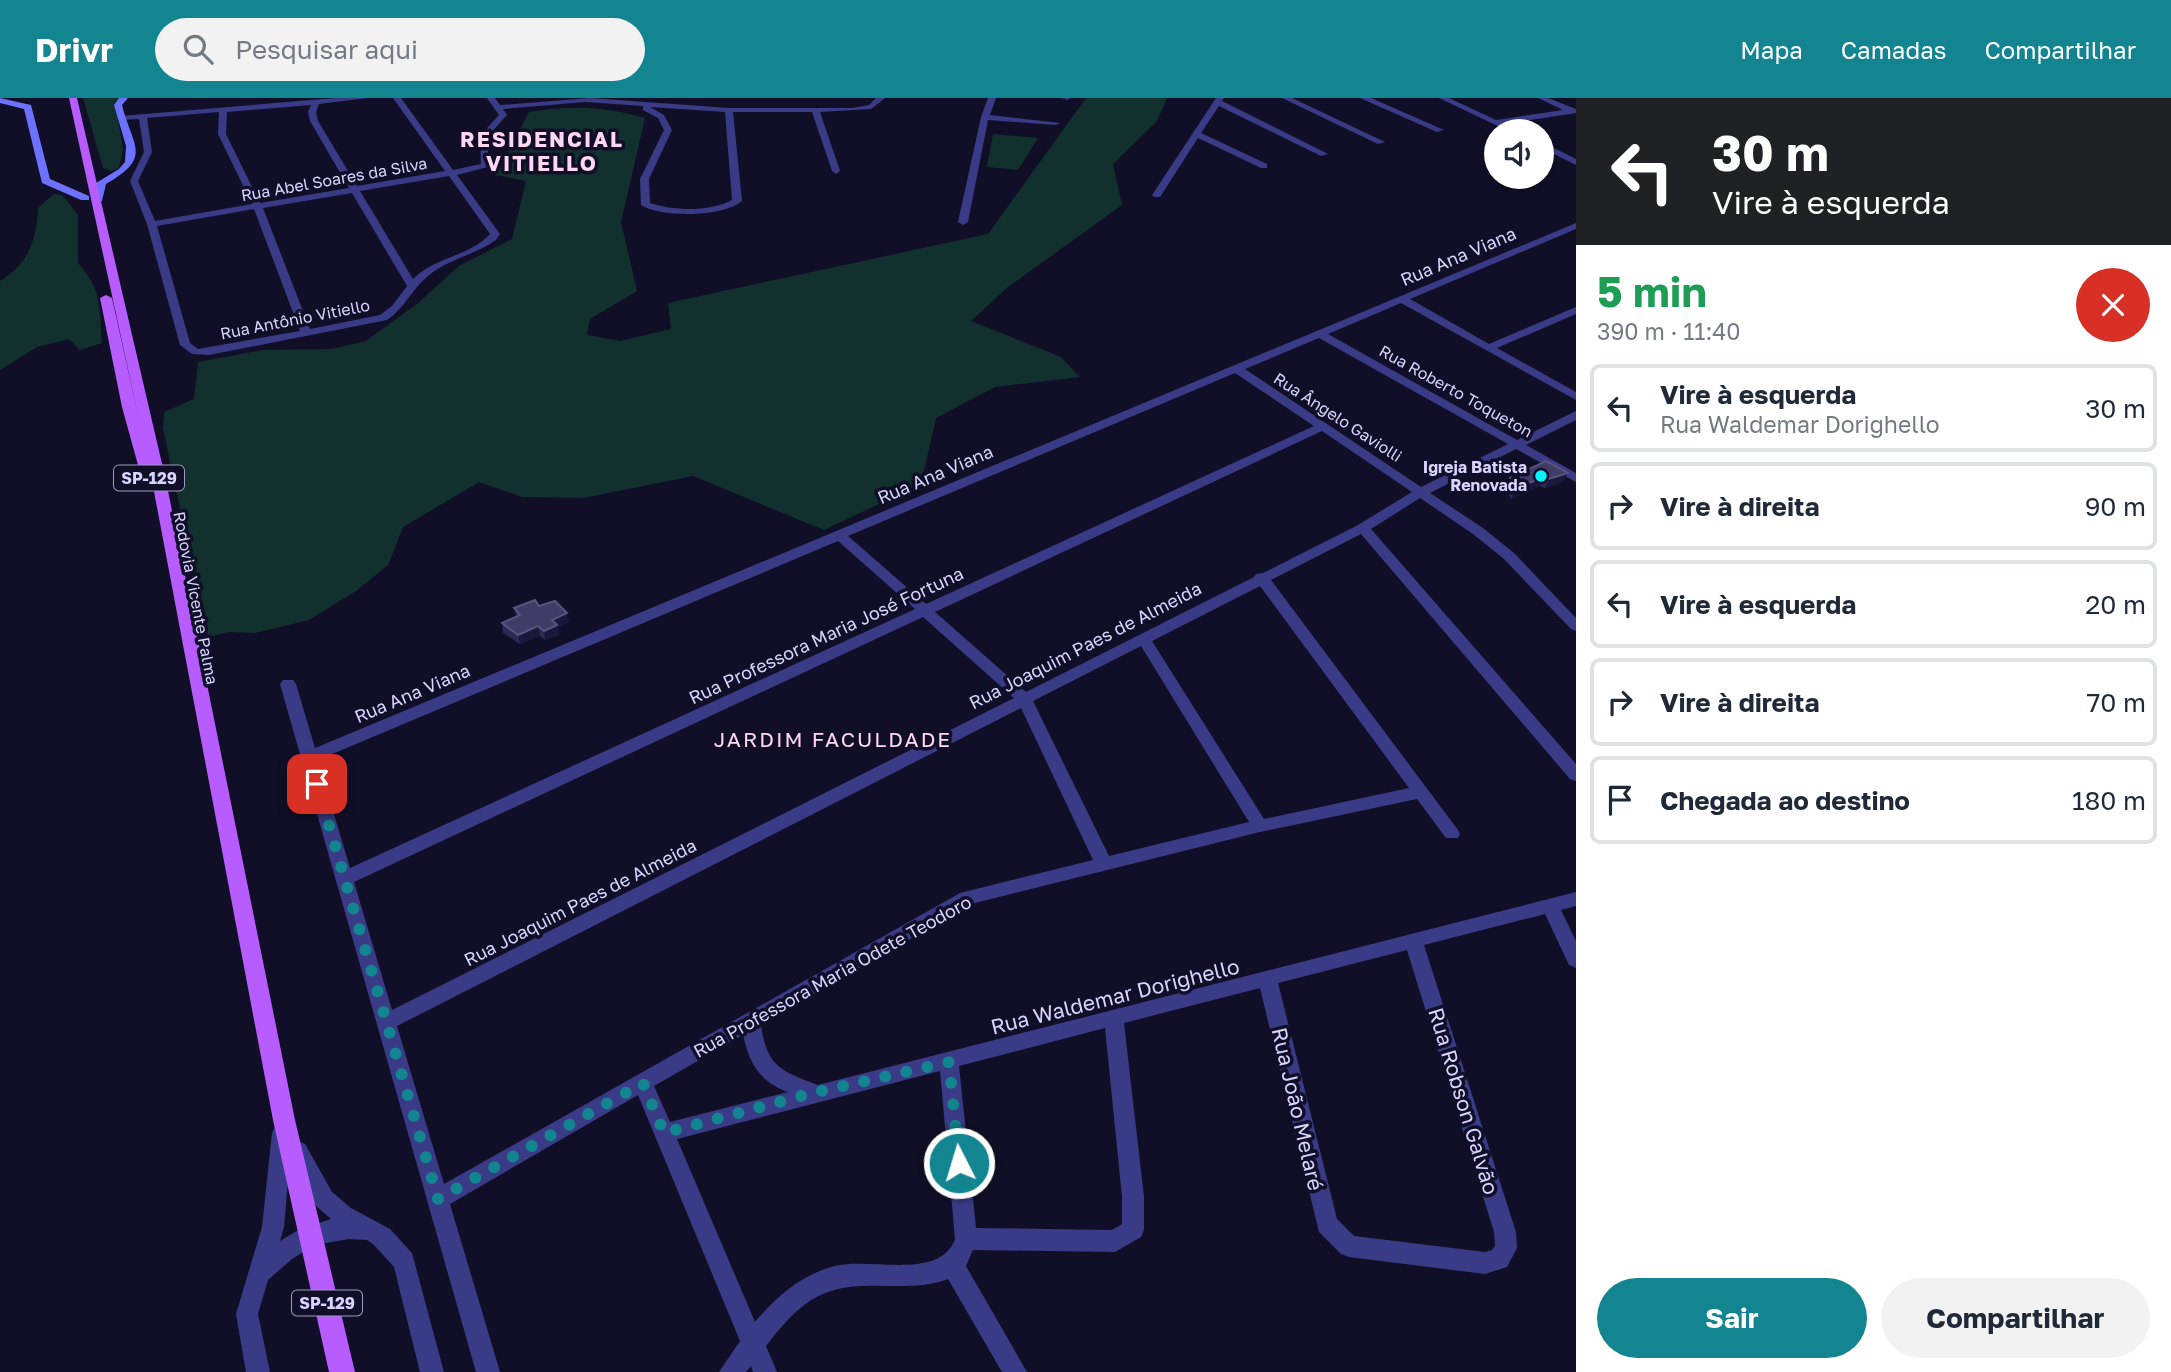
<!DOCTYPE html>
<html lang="pt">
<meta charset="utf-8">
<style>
:root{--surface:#fff;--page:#f2f2f3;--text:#1f2937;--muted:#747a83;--line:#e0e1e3;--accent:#128591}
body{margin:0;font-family:"Golos Text",sans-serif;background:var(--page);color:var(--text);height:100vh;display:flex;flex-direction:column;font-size:26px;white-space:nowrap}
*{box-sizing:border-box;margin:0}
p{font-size:23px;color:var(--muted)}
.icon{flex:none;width:38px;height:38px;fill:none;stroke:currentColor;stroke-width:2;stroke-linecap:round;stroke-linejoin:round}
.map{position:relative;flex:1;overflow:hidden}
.panel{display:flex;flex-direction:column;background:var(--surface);width:595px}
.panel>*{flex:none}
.top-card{background:#202124;color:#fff;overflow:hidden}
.fabs{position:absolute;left:1484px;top:21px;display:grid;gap:14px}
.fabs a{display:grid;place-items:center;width:70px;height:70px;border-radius:50%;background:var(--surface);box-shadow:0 2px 5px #0004;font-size:35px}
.pin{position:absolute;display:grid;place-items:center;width:60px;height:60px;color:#fff;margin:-30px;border-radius:14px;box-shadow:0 4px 10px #0006}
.me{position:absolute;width:77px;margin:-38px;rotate:355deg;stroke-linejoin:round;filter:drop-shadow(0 0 5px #0008)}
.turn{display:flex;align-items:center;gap:24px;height:147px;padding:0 21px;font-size:32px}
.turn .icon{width:91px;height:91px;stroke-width:2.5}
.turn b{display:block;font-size:49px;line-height:60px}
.round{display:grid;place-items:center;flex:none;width:74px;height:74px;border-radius:37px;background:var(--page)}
.summary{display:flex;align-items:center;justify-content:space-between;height:119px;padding:0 21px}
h1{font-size:42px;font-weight:700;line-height:52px;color:#1e9e55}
.button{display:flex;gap:14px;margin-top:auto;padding:14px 21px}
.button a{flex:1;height:80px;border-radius:42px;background:var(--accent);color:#fff;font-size:28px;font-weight:700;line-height:80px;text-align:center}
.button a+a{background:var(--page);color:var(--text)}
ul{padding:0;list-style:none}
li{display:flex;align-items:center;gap:21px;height:88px;margin:0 14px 10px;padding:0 7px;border:4px solid var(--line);border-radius:10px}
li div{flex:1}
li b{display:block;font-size:26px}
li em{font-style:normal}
header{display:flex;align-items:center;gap:42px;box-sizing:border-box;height:98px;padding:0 35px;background:var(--accent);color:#fff}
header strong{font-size:33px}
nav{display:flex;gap:38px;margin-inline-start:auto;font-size:24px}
.search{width:490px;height:63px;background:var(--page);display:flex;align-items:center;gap:18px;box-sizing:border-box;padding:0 24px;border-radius:38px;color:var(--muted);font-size:26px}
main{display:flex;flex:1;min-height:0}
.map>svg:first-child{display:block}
.green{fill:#12312e}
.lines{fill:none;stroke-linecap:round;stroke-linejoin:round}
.street{fill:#393b86;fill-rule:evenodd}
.secondary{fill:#6c71ff;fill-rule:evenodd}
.primary{fill:#b75cff;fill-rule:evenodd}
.wall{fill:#2e2855}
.shaded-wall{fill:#1b163b}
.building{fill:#403b67;stroke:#58537f;stroke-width:2}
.route{stroke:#128591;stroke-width:12;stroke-dasharray:0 21.6}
.poi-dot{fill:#01f6ff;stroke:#110f27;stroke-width:2.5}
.labels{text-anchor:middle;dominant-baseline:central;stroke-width:7;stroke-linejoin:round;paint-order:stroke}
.far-street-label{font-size:16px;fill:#d7d5ff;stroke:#110f27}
.far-poi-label{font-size:16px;font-weight:bold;fill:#d7d5ff;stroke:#110f27;text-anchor:end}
.shield{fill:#110f27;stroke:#9c9abe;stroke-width:2}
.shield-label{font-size:16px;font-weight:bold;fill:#d7d5ff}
.street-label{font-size:18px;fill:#d7d5ff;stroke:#110f27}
.far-district-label{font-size:21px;font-weight:bold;letter-spacing:2px;fill:#ffd7f3;stroke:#110f27}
.quarter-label{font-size:21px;letter-spacing:2px;fill:#ffd7f3;stroke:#110f27}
.near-street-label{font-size:21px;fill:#d7d5ff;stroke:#110f27}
</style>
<header>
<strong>Drivr</strong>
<div class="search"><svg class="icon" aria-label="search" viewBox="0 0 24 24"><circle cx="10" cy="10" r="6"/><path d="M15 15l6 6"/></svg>Pesquisar aqui</div>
<nav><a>Mapa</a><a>Camadas</a><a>Compartilhar</a></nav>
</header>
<main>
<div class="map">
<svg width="1576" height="1274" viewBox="0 0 1576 1274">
<rect width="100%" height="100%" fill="#110f27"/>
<path class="green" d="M83,0H119L115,4L123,51L119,70L111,73L103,70Z
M1086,0H1167L1157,23L1113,66L1122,107L1008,189L971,223L1061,259L1080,279L995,289L936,320L921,386L824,432L693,378L583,400L522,399L479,384L403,429L388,467L356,493L309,522L255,535L229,534L208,539L163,331L164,314L194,301L198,264L263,252L332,251L366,243L418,205L459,168L512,141L526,83L496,77L529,14C571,7 605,8 645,20L621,124L637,193L590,221L587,237L620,243L671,231L668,205L988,136Z
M993,36L1038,40L1018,72L987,69Z
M54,96L62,97L78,117V165C103,193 99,210 102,245L80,252L69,241L37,249L0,272V183C28,167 37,141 38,110Z"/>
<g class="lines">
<path class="street" d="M335,0H368L319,6L316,14L318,23L357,88L445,73L393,0H401L453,72L481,66L480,38L499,17L487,0H495L500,7L590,0L729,10H852L869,7L876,0H885L871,11L820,14L840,73L836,76L832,73L812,14H733L742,103C723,119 662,120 641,107L640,81L664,32L658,20L643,12V8L585,4L503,11L507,17L488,38V69L457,77L500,136L496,142C475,157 448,161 428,178C412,191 404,211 387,222L209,257L192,256L180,247L147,126L130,83L144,54L139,21L121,22L117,20L121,18ZM311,7L308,14L310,23L349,90L260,105L226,36L227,14ZM650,9L725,14L732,102C711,114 673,113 650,105L649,81L672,32L664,17ZM219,14L218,36L252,106L155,123L138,83L152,54L147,20ZM449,78L490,136C470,158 435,159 413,181L360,93ZM352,95L407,188L392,208L380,217L310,231L263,110ZM254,111L300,233L198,251L190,245L157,128Z
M988,0H996L990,17L1060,25L1056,27L988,22L968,124L963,127L958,124L981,19Z
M1062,0H1071L1067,2Z
M1216,0H1224L1222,3L1328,56L1321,58L1219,8L1201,35L1267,66V70H1261L1198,40L1160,99H1154L1152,97Z
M1282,0H1292L1385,44L1378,46Z
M1360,0H1371L1444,32L1437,34Z
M1439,0H1449L1496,22L1563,12L1538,0H1548L1576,11V15L1504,26L1508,29L1504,31Z
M1542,44L1576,61V67L1542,50Z
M1576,125V131L1410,201L1489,246L1576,209V216L1497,250L1576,294V302L1401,205L1328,236L1517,342L1576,313V322L1526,347L1576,375V384L1516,351L1430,395L1483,430L1514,455L1576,520V533L1571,531L1504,461L1473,436L1420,400L1371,431L1576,666V683L1570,681L1361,436L1271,482L1458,732L1460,736L1458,740H1446L1417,701L1260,734L971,806L761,927C767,969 781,973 818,987L1576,794V808L1561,812L1576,843V870L1569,867L1545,816L1424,847L1516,1134L1517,1150L1507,1169L1485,1176L1349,1159L1341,1156L1319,1134L1260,890L1124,925L1144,1099V1132L1141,1139L1115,1154L973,1152L966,1168L1027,1274H1002L948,1181C927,1189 906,1188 884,1188C824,1185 802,1201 766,1248L777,1274H753L751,1268L746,1274H719L740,1243L638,997L450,1106L500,1274H476L280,586L283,582H293L296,586L315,650ZM1319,240L1508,346L1421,389L1245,271ZM1235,275L1314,328L926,506L848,438ZM1322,333L1412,394L1358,427L1263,475L1256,476L1254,479L1026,594L935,514ZM838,443L915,511L350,770L318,662ZM1260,488L1409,690L1264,721L1152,543ZM923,519L1014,600L392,912L354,784ZM1141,548L1249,724L1109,758L1033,603ZM1021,610L1093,762L960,795L444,1086L397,928ZM1407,852L1494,1134L1495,1148L1492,1152L1485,1154L1354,1138L1337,1121L1278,885ZM1105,930L1122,1099V1126L1112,1132L976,1130L959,968ZM743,937C749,965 760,984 788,994L670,1024L654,988ZM940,973L955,1141C940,1183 870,1159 835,1168C802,1176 777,1198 755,1224L677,1041Z
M282,1026L289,1028L292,1035L291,1046L298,1043L305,1046L332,1094L351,1110L390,1131L412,1155L444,1274H420L394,1169L374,1147L367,1142L349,1141L314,1147L292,1161L268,1182L258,1216L270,1274H246L236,1216L262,1129L272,1035L275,1028ZM290,1059L316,1108L331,1121L300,1131L280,1143L284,1129Z"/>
<path class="secondary" d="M0,0L31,7L50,81L89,98V102H81L42,85L24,11L0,5Z
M119,0H128L122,7C133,50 153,59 106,86L102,103L97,106L92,103L96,85L119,71L125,64L126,48L114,7Z"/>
<path class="primary" d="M69,0H77L166,383L295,1022L355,1274H329L273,1022L152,383L149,370H140L138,367L122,309L100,200L106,197L112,200L140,326Z"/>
</g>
<path class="wall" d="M1546,363L1563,384L1545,390L1540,388L1511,401L1506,389L1510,380Z
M539,508L569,524L557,530L559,537L545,542L540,538L520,546L503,535L502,525L516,519L514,510Z"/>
<path class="shaded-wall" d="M1568,375L1563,384L1545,390L1549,381Z
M1545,378L1540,388L1511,401L1515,391Z
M567,515L569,524L557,530L559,537L545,542L544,533L552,522Z
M538,528L540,538L520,546L518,537Z"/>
<path class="building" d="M1546,363L1568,375L1549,381L1545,378L1515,391L1510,380Z
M535,502L539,508L555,503L567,515L552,522L557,527L544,533L538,528L518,537L502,525L520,517L514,510Z"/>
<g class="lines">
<path class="route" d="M317,686L438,1101L643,985L664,1035L816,994L949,964L959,1065"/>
</g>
<circle class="poi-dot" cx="1541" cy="378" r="7"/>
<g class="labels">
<g class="far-street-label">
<text transform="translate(334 81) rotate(-10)">Rua Abel Soares da Silva</text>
<text transform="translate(295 221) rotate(-11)">Rua Antônio Vitiello</text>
<text transform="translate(1456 293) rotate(29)">Rua Roberto Toqueton</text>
<text transform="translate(1338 319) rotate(33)">Rua Ângelo Gaviolli</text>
<text transform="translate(196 500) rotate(79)">Rodovia Vicente Palma</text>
</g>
<g class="far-poi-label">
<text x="1527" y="369">Igreja Batista<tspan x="1527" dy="18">Renovada</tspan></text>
</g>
<g class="shield">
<rect x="114" y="367.5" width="70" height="25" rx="5"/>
<rect x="292" y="1192.5" width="70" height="25" rx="5"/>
</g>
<g class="shield-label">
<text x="149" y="380">SP-129</text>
<text x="327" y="1205">SP-129</text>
</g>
<g class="street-label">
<text transform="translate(1458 158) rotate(-23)">Rua Ana Viana</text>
<text transform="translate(935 376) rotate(-23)">Rua Ana Viana</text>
<text transform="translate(826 537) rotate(-25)">Rua Professora Maria José Fortuna</text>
<text transform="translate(1085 547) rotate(-27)">Rua Joaquim Paes de Almeida</text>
<text transform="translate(412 595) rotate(-23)">Rua Ana Viana</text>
<text transform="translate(580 804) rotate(-27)">Rua Joaquim Paes de Almeida</text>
<text transform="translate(832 878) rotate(-29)">Rua Professora Maria Odete Teodoro</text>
</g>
<g class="far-district-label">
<text x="542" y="41">RESIDENCIAL<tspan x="542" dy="24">VITIELLO</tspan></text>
</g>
<g class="quarter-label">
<text x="833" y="641">JARDIM FACULDADE</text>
</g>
<g class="near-street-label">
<text transform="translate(1115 898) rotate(-14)">Rua Waldemar Dorighello</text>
<text transform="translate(1464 1003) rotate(73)">Rua Robson Galvão</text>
<text transform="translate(1298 1011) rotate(77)">Rua João Melaré</text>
</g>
</g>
</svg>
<div class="fabs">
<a><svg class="icon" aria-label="sound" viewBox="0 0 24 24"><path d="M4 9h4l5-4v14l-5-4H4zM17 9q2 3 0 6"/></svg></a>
</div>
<div class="pin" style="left:317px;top:686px;background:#d93025"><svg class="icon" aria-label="arrive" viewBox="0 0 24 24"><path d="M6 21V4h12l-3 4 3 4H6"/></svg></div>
<svg class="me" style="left:959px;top:1065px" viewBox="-20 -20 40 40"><circle r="17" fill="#128591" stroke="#fff" stroke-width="3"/><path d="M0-11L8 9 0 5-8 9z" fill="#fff"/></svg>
</div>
<section class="panel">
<div class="top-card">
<div class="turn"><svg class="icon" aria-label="left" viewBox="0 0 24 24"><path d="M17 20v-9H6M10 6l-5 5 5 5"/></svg><div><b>30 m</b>Vire à esquerda</div></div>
</div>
<div class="summary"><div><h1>5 min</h1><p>390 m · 11:40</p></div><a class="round" style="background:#d93025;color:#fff"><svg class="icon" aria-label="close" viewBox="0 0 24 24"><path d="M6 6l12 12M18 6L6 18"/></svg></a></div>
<ul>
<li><svg class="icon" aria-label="left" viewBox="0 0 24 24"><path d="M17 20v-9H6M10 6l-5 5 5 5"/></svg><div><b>Vire à esquerda</b><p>Rua Waldemar Dorighello</p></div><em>30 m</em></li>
<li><svg class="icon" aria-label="right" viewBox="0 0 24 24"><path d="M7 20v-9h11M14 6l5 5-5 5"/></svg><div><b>Vire à direita</b></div><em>90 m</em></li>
<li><svg class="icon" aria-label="left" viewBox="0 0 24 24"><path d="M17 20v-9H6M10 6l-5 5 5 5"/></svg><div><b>Vire à esquerda</b></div><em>20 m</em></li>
<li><svg class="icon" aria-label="right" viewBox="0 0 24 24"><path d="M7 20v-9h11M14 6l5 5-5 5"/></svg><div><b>Vire à direita</b></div><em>70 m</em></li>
<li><svg class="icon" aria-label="arrive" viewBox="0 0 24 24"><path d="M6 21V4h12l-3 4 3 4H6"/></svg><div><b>Chegada ao destino</b></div><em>180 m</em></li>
</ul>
<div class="button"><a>Sair</a><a>Compartilhar</a></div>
</section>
</main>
